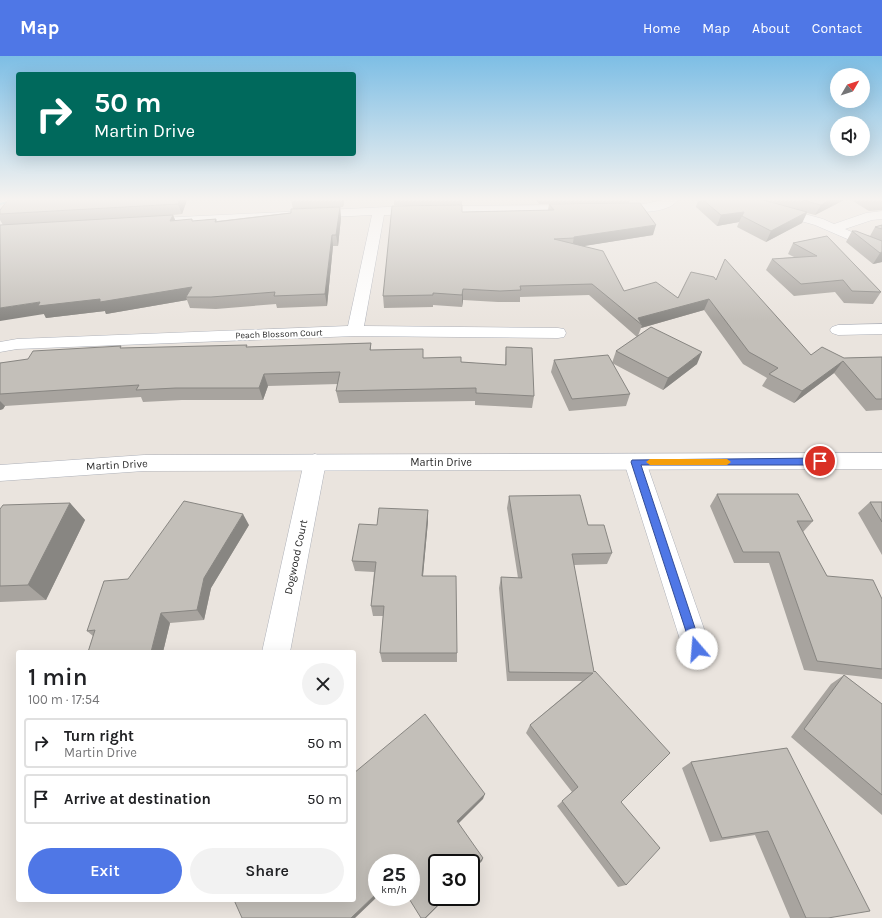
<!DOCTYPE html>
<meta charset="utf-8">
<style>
:root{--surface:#fff;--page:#f2f2f2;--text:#202124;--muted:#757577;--line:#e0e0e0;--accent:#4f77e6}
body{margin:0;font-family:Karla,sans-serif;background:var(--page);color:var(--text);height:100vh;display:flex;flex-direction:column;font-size:15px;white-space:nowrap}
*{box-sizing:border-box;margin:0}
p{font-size:13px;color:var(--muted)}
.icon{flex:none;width:22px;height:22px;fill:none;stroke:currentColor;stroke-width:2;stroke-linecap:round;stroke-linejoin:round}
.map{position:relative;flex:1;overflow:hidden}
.drawer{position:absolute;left:16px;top:594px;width:340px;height:252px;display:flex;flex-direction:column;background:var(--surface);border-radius:4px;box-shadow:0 4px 16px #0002}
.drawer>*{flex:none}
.guide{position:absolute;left:16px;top:16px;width:340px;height:84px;border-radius:4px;box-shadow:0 4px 16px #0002;background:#00695c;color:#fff;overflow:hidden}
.needle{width:26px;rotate:51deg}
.tools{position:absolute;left:830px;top:12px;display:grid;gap:8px}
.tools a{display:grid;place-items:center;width:40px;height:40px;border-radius:50%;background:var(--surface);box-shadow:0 4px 16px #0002;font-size:20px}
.speed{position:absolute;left:368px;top:798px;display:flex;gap:8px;font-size:20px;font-weight:700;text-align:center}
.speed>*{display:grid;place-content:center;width:52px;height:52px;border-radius:50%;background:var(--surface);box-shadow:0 4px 16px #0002;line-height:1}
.speed small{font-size:10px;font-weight:400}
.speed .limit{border:2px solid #111;border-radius:6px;background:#fff;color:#111}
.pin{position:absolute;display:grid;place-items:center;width:34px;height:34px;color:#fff;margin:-17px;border:2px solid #fff;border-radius:50%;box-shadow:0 1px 4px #0007}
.me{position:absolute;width:44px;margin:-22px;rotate:342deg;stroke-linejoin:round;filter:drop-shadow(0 0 3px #0008)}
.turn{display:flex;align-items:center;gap:14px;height:84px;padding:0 12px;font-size:18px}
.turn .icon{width:52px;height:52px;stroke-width:2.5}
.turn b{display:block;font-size:28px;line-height:34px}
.round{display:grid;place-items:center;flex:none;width:42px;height:42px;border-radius:21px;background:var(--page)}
.headline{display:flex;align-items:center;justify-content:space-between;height:68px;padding:0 12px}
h1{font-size:24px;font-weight:600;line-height:30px}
.primary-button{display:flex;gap:8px;margin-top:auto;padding:8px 12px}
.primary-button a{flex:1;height:46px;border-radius:24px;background:var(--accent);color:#fff;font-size:16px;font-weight:600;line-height:46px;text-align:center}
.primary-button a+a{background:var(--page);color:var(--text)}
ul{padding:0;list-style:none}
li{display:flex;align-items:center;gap:12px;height:50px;margin:0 8px 6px;padding:0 4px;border:2px solid var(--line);border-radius:4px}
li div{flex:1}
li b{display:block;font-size:15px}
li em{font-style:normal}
header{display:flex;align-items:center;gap:24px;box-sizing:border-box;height:56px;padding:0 20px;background:var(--accent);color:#fff}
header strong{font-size:19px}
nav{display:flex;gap:22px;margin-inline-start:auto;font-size:14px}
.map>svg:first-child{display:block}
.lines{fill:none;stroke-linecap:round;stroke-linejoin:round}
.stream{fill:#7ccee1;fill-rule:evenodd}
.street-casing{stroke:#aeb1b9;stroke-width:1}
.secondary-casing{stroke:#aeb1b9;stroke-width:1}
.street{fill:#fff;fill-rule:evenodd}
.secondary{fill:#fff;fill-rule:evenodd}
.wall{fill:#a8a49f}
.shaded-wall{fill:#888682}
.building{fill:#c3bfb9;stroke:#888682}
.route{fill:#4f77e6;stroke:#334d96}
.slow{fill:#f59e0b}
.labels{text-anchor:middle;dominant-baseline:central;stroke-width:4;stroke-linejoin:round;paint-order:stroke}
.far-street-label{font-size:9px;fill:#2a2a2a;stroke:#fff}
.street-label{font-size:11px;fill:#2a2a2a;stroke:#fff}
</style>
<header>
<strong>Map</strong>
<nav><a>Home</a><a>Map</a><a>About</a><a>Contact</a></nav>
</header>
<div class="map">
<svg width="882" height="862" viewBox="0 0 882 862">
<rect width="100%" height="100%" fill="#eae4de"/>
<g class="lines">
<path class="stream" d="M12,144H19L0,149V147Z"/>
<defs>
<path id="street" d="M663,144H678C667,159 632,156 615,156L611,155L609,152L611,149L615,148H644Z
M735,144H754L823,163L834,168L866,157L882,155V163L872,164L845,173L882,189V198L815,169L737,147Z
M578,149L582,150L584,153L582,156L384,159L364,270L558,272L564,273L566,277L564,281L558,282L355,280L17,293L0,296V286L17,283L348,270L372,159L163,169L159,168L157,165L159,162L408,150Z
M882,268V278L838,279L832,277L830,274L832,271L838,269Z
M315,398L322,401L326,406L290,596H262L304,406L308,401Z
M635,398L642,401L646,406L711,593L707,602L697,606L687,602L683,593L624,406L628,401Z"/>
<path id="secondary" d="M882,397V413L144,415L0,425V409L144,399Z"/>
</defs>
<use href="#street" class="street-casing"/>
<use href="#secondary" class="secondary-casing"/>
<use href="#street" class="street"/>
<use href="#secondary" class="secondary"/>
</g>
<path class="wall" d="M187,144L182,158L173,159L175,164L193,165L216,163L217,165L340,151L341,162L338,190H333L327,250L277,252L276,248L216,253L190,252L187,244L106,258L105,255L46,262L44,258L3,169L0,164V154Z
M291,144H344L343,151L293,153Z
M394,144H462V149H394Z
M536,144H630L629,147L539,148Z
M698,144H844L815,159L807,157L802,167L766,186L737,171L739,166L717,170L696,151Z
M851,144H882V154L869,155Z
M549,148L653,179L583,190L624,235L678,242L716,224L811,299L844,302L882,301V354L866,355L834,317L794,347L762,330L767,322L743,308L704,254L641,272L638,280L697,308L663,334L612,307L616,295L637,281L589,239L520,241V246H498L463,244L462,251L433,249V251L384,252L383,240L462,156L548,154Z
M882,169V206L873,208L846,186L852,175L870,180L875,171Z
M827,180L881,236L873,248L844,247L835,236L794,240L766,214L772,203L794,201L788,198L793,187Z
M371,287V294L423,302L461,306L505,309L506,291L534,340L532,352L475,349V345L339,347L336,335L338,328L268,330L263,344H182L143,346L141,341L5,350L3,353L0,354V307L122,292L247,291Z
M554,304L630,338L626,350L569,355L551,316Z
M717,438L813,465L803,476L827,520L882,543V623L804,614L769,507H734L710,450Z
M509,440L588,469L612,497L607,508L574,509L594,616L621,746L626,829L618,831L557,750L572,736L526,677L530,669L582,625H507L499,532L501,521L518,522L507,452Z
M870,446H882V499L858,457Z
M70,447L85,464L46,544L0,546V453Z
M428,454V465L423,520L457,597V606H382L380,597L383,560H373L371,550L374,516L355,515L352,505L377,469Z
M249,469L211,532L204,564L170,567L163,596H88L93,580L87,575L128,523Z
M844,619L882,648V759L791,681L831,628Z
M787,692L828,862H790L755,779L710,786L682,712L691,706Z"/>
<path class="shaded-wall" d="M179,144H187L182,158L178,148Z
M342,144H344L343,151Z
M830,144H844L815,159L821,149Z
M340,151L341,162L338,190L336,179Z
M744,156L739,166L717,170L721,159Z
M807,156L802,167L766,186L771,175Z
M173,159L177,169L170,165Z
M656,169L653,179L572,192L574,181Z
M332,179L333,190L327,250L325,238Z
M882,196V206L873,208L880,197Z
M192,231L186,241L187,244L106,258L105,255L46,262L44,258L0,265V252L40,246Z
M463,233V244L462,251V239Z
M709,243L704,254L641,272L642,269L638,262Z
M702,296L697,308L663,334L668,322Z
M843,305L834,317L794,347L802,335Z
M264,318L268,330L263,344L259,332Z
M0,345L5,350L3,353L0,354Z
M70,447L85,464L46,544L28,529Z
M428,454V465L422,530V520Z
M243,458L249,469L211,532L204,564L197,554L204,522Z
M161,557L170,567L163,596H151Z
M485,738L483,743L457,769V765Z
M483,802L482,805L471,816V815Z
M377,837V841L355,862H351Z
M446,841H447L426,862H425Z"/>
<path class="building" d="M8,144H179L178,148L0,158V154Z
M703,144H763L807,156L771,175L742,160L744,156L721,159Z
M803,144H830L821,149Z
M640,147L656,169L574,181V182L554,183L603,195L624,235L656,226L678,242L691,216L714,221L716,224L725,203L811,299L822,291L844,302L882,301V343H876L843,305L802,335L769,318L778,312L749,296L709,243L638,262L642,269L592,228L520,230L521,234L500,235L463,233L462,239L433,237V239L383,240L392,150L462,149V156L554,154L549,148Z
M340,151L336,179H332L325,238L274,240L275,236L211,241H186L192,231L100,246V243L38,250L40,246L0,252V169L173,159L170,165L192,163V165L216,163L215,166L291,157V153Z
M882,169V173L875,171Z
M852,175H856L882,185V196L880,197Z
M827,180L881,236L852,235L843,224L801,228L772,203L817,200L793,187Z
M651,271L702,296L668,322L616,295Z
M371,287L370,294L423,293V302L461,301V306L506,309V291L532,292L534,340L476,337V332L336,335L340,316L264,318L259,332H176L136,334L139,329L0,338V307L28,303L33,295L121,290L120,292L247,289L246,291Z
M608,299L630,338L572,343L554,304Z
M717,438H798L813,465H797L827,520L873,524L882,543V613L817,605L779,496H743Z
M580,439L588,469H604L612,497L572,498L594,616L595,615L670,697L621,746L660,792L626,829L562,745L578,731L530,669L593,617L509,616L501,521L522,522L509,440Z
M184,445L243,458L204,522L197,554L161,557L151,596H88L95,574L87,575L104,525L128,523Z
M870,446H882V466Z
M70,447L28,529L0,530V453L3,449Z
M379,452L428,454L422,520H456L457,597H380L384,550H371L376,506L352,505L359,468L377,469Z
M844,619L882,648V739L804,673Z
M425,658L485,738L457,765L483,802L471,815V807H437V841H446L425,862H421L408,841H411V807H377V837L351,862H242L234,844H354V717Z
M787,692L870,855L828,862H806L768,775L722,782L691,706Z"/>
<linearGradient id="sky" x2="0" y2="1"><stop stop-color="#7dbee5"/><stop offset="0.54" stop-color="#f6f3f0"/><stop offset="1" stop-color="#f6f3f0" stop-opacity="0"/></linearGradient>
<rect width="882" height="265" fill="url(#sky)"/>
<path class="route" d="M820,402L825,405L820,409H641L702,593L701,597L697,598L693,597L631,406L632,404Z"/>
<path class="slow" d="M650,403H727L731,406L727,409H650L646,406Z"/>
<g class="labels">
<g class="far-street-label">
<text transform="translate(279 278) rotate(-2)">Peach Blossom Court</text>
</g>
<g class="street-label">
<text x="441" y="406">Martin Drive</text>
<text transform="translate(117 409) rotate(-3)">Martin Drive</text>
<text transform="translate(296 501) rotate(-78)">Dogwood Court</text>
</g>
</g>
</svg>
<div class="tools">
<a><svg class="needle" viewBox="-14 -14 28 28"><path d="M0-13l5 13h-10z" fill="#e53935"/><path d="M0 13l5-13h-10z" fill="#757577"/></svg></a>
<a><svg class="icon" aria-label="sound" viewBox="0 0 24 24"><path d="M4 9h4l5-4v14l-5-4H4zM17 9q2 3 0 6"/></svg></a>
</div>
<div class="speed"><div>25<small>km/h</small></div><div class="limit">30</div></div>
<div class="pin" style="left:820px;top:405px;background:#d93025"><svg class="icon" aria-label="arrive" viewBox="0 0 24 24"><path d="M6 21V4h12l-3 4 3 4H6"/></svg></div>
<svg class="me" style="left:697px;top:593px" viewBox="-20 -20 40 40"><circle r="19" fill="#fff"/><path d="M0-13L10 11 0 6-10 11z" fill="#4f77e6"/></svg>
<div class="guide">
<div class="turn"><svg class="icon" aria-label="right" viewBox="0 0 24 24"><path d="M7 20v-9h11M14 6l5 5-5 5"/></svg><div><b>50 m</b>Martin Drive</div></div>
</div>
<section class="drawer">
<div class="headline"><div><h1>1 min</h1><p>100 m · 17:54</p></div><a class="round"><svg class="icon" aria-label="close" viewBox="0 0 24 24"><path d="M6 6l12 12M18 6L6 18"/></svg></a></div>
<ul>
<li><svg class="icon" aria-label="right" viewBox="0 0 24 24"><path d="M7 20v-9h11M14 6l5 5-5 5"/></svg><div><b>Turn right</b><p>Martin Drive</p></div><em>50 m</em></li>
<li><svg class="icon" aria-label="arrive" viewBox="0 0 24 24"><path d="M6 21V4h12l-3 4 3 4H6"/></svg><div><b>Arrive at destination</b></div><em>50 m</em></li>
</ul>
<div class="primary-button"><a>Exit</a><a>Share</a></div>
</section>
</div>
